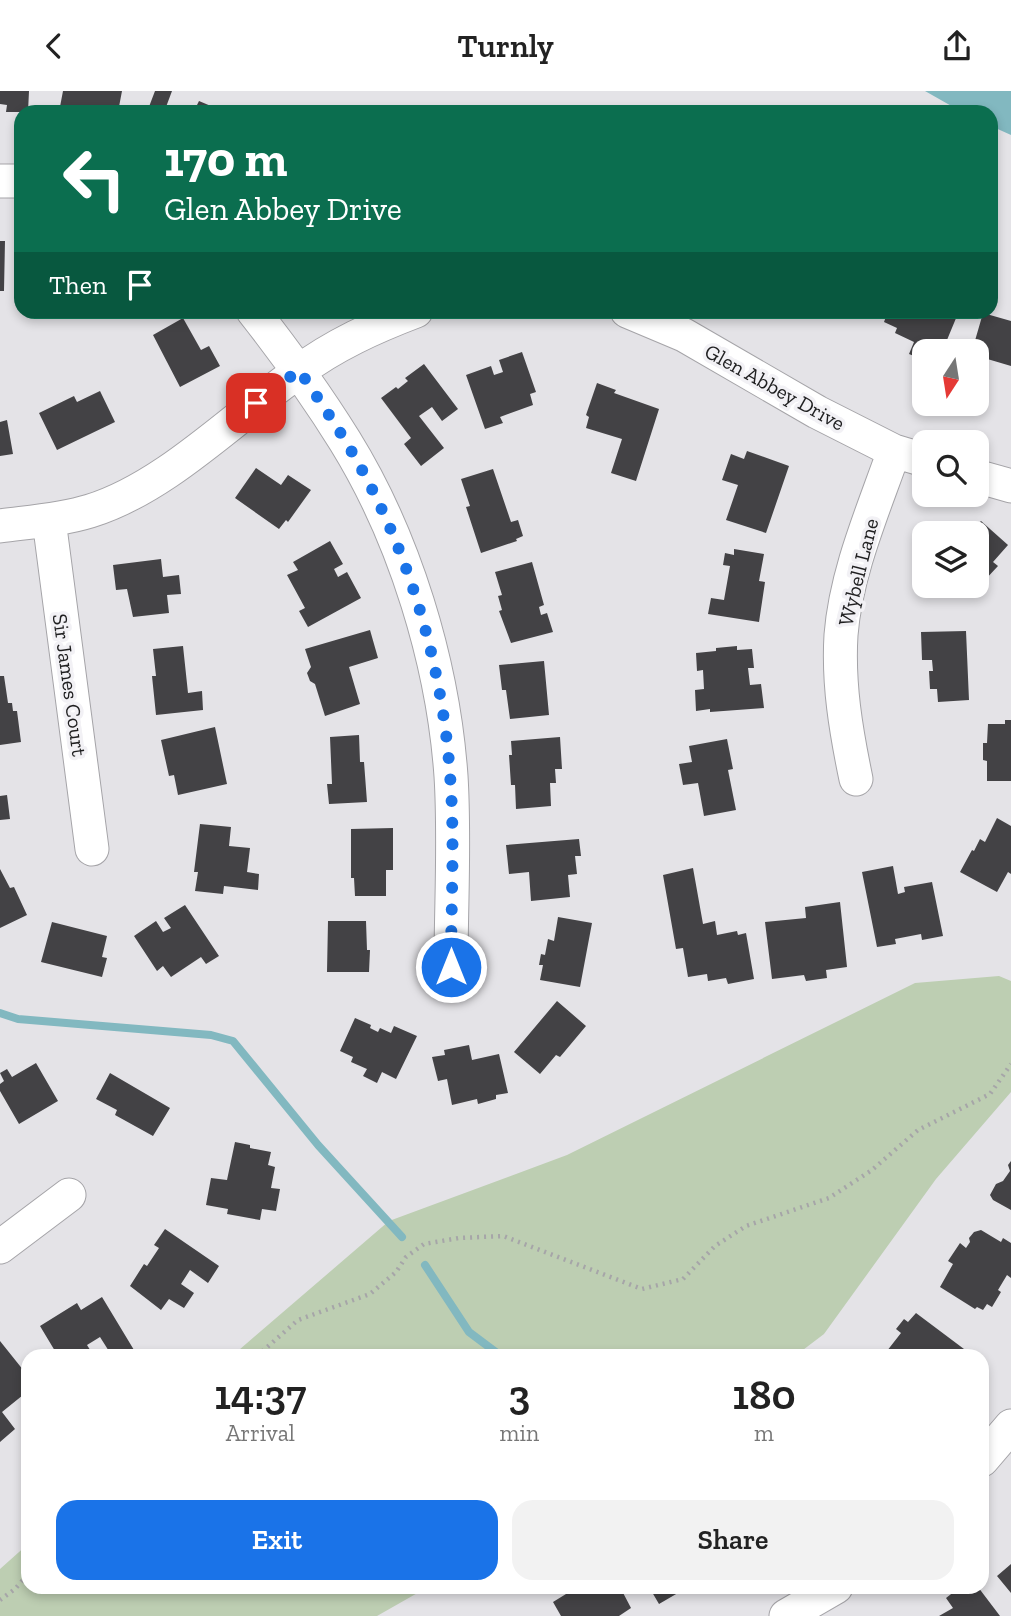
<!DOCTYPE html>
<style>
:root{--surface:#fff;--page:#f2f2f2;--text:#222;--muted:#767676;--accent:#1a73e8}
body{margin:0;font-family:"Zilla Slab",serif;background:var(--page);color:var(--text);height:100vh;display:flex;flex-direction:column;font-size:26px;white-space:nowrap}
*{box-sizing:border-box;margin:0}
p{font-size:23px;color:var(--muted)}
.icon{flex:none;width:38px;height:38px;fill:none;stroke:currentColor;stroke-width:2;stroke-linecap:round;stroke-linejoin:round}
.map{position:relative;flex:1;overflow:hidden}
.details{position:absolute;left:21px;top:1258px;width:968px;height:245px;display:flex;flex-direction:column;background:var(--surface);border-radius:21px;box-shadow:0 4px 10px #0003}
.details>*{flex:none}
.guide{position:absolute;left:14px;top:14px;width:984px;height:214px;border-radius:21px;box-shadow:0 4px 10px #0003;background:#0b6e4f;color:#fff;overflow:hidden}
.needle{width:46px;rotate:192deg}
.controls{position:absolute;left:912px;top:248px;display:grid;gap:14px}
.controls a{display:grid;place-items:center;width:77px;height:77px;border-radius:14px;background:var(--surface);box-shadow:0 4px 10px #0003;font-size:35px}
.pin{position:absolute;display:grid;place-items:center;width:60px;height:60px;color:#fff;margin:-30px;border-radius:14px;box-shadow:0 4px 10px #0006}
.me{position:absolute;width:77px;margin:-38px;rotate:0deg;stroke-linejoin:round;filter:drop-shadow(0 0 5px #0008)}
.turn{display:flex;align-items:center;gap:24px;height:147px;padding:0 35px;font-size:32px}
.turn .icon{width:91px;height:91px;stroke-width:2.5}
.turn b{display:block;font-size:49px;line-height:60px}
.then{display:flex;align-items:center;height:66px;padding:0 35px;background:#0003;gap:14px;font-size:26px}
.eta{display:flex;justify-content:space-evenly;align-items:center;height:119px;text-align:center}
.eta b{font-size:42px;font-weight:600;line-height:49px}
.primary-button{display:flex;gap:14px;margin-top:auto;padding:14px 35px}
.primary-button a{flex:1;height:80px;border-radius:21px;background:var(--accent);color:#fff;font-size:28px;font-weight:600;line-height:80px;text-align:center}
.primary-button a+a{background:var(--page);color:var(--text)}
header{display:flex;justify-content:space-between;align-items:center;height:91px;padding:0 35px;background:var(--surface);font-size:32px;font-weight:600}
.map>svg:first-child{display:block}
.green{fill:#bdceb2}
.water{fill:#82b8c0}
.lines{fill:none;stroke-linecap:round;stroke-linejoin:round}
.stream{stroke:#82b8c0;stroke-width:8}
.building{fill:#434245}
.minor-casing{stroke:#a5a4a8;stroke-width:35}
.path{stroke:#a6a5a8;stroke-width:4.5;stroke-dasharray:2 5;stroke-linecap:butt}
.minor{stroke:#fff;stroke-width:33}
.route{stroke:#1a73e8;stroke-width:12;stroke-dasharray:0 21.6}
.labels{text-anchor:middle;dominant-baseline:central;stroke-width:7;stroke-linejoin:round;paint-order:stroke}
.street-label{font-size:21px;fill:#1f1f20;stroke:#f2f1f5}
</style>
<header><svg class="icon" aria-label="back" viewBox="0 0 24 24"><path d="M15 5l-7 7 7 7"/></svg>Turnly<svg class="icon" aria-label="share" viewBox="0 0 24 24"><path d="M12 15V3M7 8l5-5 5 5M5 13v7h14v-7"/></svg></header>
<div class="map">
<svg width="1011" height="1525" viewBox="0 0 1011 1525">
<rect width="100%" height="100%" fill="#e4e3e7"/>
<path class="green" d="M999,885L1011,890V1001L936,1088L824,1243L795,1265H232L389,1130L567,1064L915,892Z
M28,1453V1496H428L377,1525H0V1478Z"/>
<path class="water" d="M925,0H1011V44L991,35L990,21H962Z"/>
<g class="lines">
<path class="stream" d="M0,922L18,928L211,944L233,950L318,1054L402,1146
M425,1174L469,1241L501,1265"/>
</g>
<path class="building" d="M0,0H29L28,21H6L7,14L0,13Z
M63,0H122L118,21H59Z
M155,0H172L166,16L172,18L186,14L195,18L199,10L218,18L217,21H147Z
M0,150H5L4,200H0Z
M888,220H959L942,261H924V269L909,263L914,251L895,242L897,237L884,231Z
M983,222L1011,230V275L984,267L985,264L972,260Z
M183,227L201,259L209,255L220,275L180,296L153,244Z
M522,261L536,301L530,303L533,314L500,326L503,332L485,338L466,284L491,275L494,284L503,281L499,269Z
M424,273L458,318L442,330L432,316L419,325L444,357L421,375L404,353L411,347L381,307L396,296L398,298L408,290L405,287Z
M597,292L616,299L614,302L659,318L636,390L611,382L622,348L586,337L589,326L586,324Z
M100,300L115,331L57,359L39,322L74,305L77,311Z
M7,329L13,363L0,365V331Z
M747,360L789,375L766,442L726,429L738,394L722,389L731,363L744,368Z
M256,377L281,394L288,384L311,399L288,431L286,429L279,438L235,407Z
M493,378L511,431L518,429L523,445L516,448L517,450L481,462L466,416L470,415L461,388Z
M981,430L1008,454L993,471L998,475L984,490L978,485L976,486V443H969Z
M330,450L343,473L334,478L338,486L347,481L361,507L308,536L299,520L305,517L287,484L298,479L293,471Z
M734,458L764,463L759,490L765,491L759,531L708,523L711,507L724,509L730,475L723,474L725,462L734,464Z
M161,468L163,486L179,484L181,503L167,504L169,522L133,526L127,498L116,499L113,474Z
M532,471L544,514L539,516L541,524L547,522L553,541L511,552L499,520L502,519L498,505L502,504L495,481Z
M948,495H968L959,505Z
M370,539L378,567L349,576L360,613L325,625L315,593L310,590L307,582L311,576L305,558Z
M966,540L969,609L938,611L937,598H930L929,580H933L932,569H922L921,541Z
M183,555L188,602L202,600L203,619L156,624L152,585H156L153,558Z
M737,555V559L752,558L754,577H748L750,594L761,593L764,617L710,621V618L696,620L695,599L704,598L703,579L697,580L696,562L716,560V557Z
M544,570L549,624L510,628L506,599H502L499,574Z
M0,585H4L8,612H12L13,620H17L21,651L0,654Z
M1005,629H1011V690H987V670L983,669V652H987L988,633H1005Z
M215,636L227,693L178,704L174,684L169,685L161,649Z
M359,644L360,671H364L367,711L329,713L327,693H332L330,646Z
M560,646L562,678H555L556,692H550L551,715L516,718L515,694H511L509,664H512L511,650Z
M727,648L733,678L728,679L736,719L704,725L698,692L683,694L679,673L692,671L689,655Z
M7,704L10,728L0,729V705Z
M997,727L1011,735V783L1008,781L997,801L960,781L972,759L974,760L980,748L985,751Z
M200,733L231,736L229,755L250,757L247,781L259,783L258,799L224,795L223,803L195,800L198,781H194Z
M393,737V779H386V805H355L354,787H351V738Z
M579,748L581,765H575L577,783L568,784L570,806L531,810L529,781L509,783L506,754Z
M893,775L898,803L905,801L904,796L932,791L943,845L922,849L921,843L895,848L896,853L877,856L862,781Z
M693,777L703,833L715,830L717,844L737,840L738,844L746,842L754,888L728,893L726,887L708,890L707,883L688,886L683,857L676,858L663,784Z
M0,778L10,797L14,796L27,824L0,837Z
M840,811L847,876L826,879L827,887L806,890L804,884L772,888L765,831L806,827L805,816Z
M185,814L219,865L206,873L201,866L171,886L163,875L157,880L134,845L156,830L163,841L171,837L164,827Z
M558,826L592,832L580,896L540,889L543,874H539L541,863L545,864L548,848L554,850Z
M328,830H366L367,859H370L369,881H327Z
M52,831L107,845L102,866L107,867L102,886L41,871Z
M557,910L586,935L560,966L556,964L540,983L514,961Z
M355,927L371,934L370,937L378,941L380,937L391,942L394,935L417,945L396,988L382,981L377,992L363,985L367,978L351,971L353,966L340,960Z
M469,954L472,969L499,963L508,1002L496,1004V1008L478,1013L477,1008L452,1014L447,988L438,990L432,966L445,964L444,959Z
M36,972L58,1010L19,1033L0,1000V993L4,990L0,982L7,978L12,986Z
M110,982L170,1017L153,1045L115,1024L117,1019L96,1008Z
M235,1051L250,1054V1057L271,1061L268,1074L275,1076L271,1097L280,1098L276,1120L262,1118L260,1129L227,1123L228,1118L206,1114L211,1087L227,1089Z
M1011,1070V1119L993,1109L990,1104L996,1093L1003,1090L1010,1080L1008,1074Z
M165,1138L219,1175L208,1192L190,1179L181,1193L194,1202L184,1217L169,1208L161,1219L130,1195L144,1173L147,1175L159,1157L154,1154Z
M981,1139L1001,1151L1003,1147L1011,1152V1187L1007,1184L998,1199L1001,1201L992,1216L987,1213L983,1219L977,1216L975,1218L940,1196L953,1173L948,1170L960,1152L966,1157L970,1151L969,1147L974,1141Z
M102,1206L134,1259L124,1265H112L100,1246L87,1254L92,1262L87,1265H58L40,1235L77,1212L81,1219Z
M916,1222L968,1261L965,1265H883L901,1242L896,1238L904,1228L908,1231Z
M0,1250L28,1285V1300L2,1321L15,1338L0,1351Z
M1011,1473V1502L997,1485Z
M566,1496H620L631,1517L619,1525H561L553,1511L566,1503Z
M649,1496H693L684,1501L683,1499L659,1513Z
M960,1496H978L1000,1525H939L953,1517L946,1507Z"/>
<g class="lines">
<defs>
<path id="minor" d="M0,90H21
M253,220C286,262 317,305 345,350C405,447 443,572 451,685C455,748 451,813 451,876
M627,220L684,244L817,321L894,360L924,369
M976,385L1011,395
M49,429L92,758
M0,435C30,431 61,429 90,420C165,397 234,326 298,281C334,254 374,236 416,220
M856,688C846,640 838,593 841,544C846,481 873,420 894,360
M0,1156L69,1104
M982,1369L1011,1335
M786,1525L836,1496"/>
</defs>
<use href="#minor" class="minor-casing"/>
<path class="path" d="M257,1265L298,1229L370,1203L396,1181L406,1166L424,1153L459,1147L503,1145L642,1198L683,1188L715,1155L746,1135L829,1107L872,1079L918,1039L990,1003L1011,973
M0,1509L15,1498L28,1483"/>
<use href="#minor" class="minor"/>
</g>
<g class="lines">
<path class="route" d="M256,312L299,279C315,303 331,326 346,351C406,450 442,569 450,684C455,747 451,813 451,876"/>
</g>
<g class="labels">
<g class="street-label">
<text transform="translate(775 296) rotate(29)">Glen Abbey Drive</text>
<text transform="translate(858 481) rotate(-76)">Wybell Lane</text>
<text transform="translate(70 594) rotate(82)">Sir James Court</text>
</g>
</g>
</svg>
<div class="controls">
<a><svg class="needle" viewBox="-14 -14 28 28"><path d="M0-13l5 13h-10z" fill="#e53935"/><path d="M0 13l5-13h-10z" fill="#767676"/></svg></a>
<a><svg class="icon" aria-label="search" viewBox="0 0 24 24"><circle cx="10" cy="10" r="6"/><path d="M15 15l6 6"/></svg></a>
<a><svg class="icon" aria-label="layers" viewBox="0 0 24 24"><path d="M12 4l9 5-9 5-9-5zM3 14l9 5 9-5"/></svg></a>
</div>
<div class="pin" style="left:256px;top:312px;background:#d93025"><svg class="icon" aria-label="arrive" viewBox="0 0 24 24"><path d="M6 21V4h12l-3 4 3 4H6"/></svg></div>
<svg class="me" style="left:451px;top:876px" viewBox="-20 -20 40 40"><circle r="17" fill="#1a73e8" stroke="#fff" stroke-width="3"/><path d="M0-11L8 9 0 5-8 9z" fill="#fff"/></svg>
<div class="guide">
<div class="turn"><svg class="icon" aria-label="left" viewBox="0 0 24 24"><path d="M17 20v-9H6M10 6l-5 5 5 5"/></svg><div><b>170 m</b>Glen Abbey Drive</div></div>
<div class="then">Then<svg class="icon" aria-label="arrive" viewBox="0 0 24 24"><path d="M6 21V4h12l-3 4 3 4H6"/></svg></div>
</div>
<section class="details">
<div class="eta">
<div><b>14:37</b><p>Arrival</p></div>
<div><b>3</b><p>min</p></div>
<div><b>180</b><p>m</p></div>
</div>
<div class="primary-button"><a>Exit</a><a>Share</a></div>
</section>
</div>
